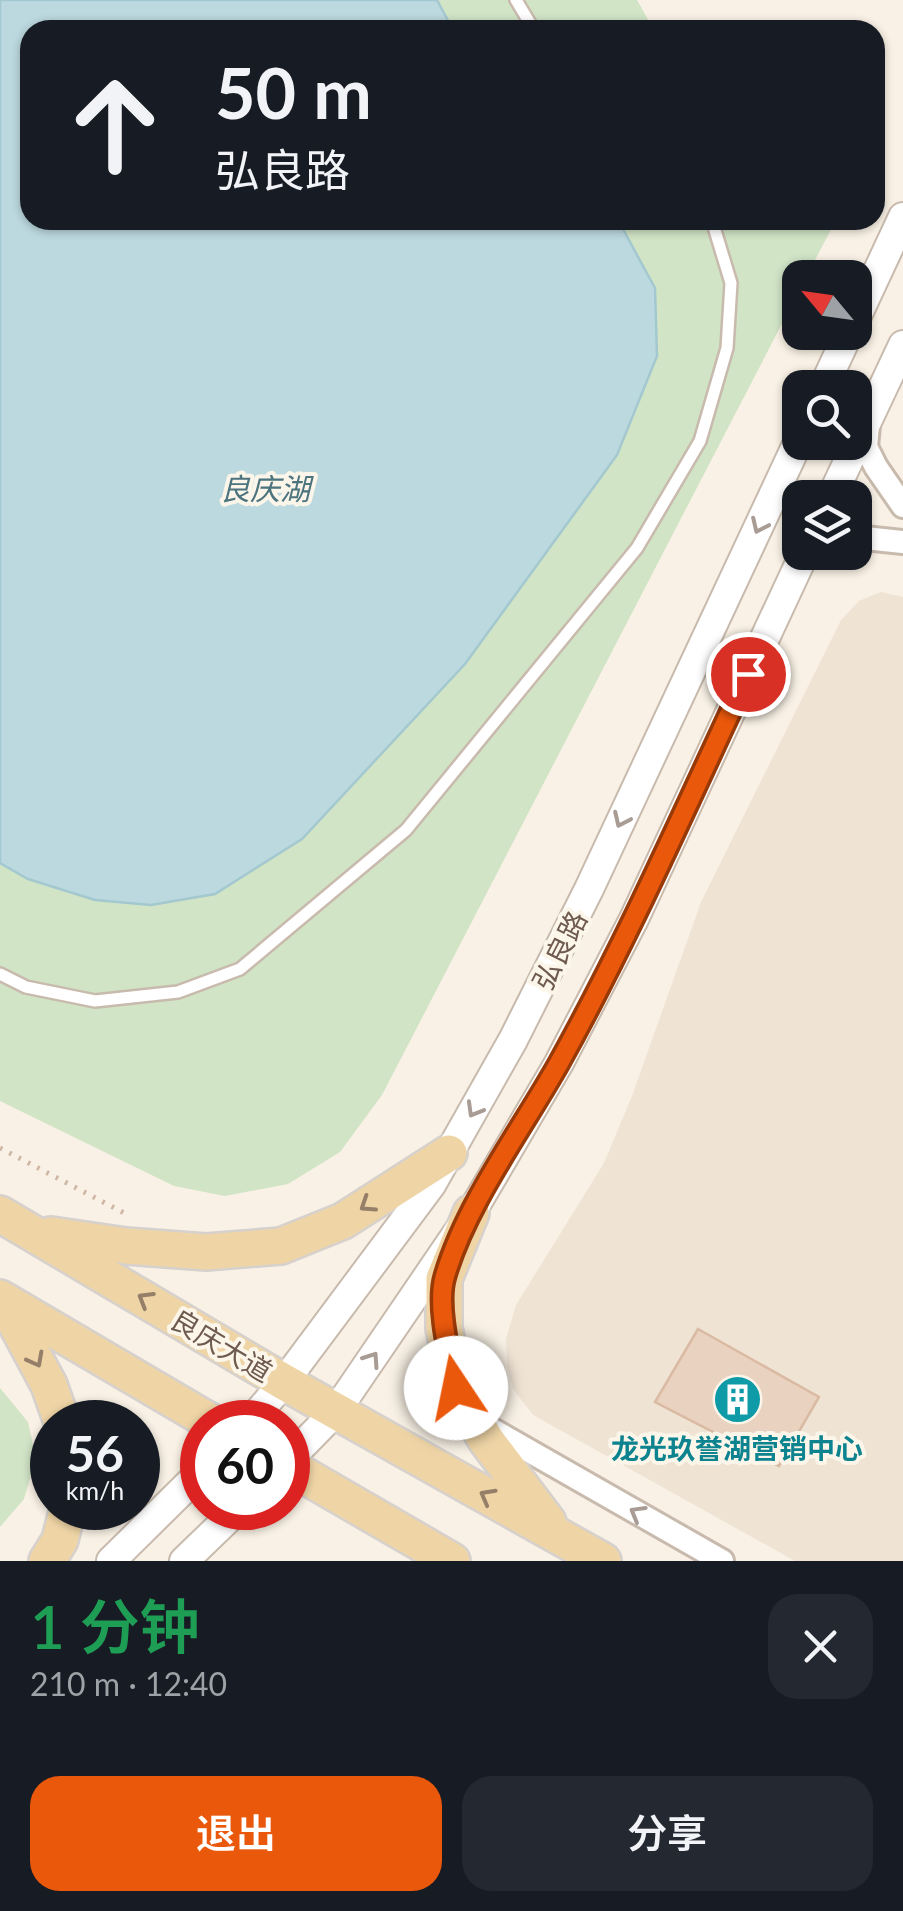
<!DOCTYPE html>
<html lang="zh">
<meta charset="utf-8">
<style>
:root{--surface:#171b24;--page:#242831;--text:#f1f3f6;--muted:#9ea1a6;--accent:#ea580c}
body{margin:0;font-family:Lato,"Noto Sans SC",sans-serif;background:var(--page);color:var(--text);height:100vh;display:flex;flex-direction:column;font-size:38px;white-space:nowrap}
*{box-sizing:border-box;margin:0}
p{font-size:32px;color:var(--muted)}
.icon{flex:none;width:55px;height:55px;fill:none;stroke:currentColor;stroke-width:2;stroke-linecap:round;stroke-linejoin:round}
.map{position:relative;height:1561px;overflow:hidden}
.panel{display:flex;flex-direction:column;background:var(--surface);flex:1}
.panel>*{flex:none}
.guide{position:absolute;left:20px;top:20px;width:865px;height:210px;border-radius:30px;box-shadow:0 2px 8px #0004;background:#171b24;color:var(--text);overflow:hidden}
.needle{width:65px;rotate:299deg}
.tools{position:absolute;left:782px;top:260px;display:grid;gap:20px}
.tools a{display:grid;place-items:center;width:90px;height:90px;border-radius:20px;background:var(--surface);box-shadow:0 2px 8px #0004;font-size:50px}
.speed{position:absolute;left:30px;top:1400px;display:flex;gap:20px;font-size:50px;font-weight:700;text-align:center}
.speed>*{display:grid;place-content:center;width:130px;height:130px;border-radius:50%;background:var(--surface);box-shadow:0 2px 8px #0004;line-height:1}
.speed small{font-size:25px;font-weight:400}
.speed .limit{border:15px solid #d22;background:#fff;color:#111}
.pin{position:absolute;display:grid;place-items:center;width:85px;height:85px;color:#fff;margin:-42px;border:5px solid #fff;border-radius:50%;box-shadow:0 2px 10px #0007}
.me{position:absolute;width:110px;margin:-55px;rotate:349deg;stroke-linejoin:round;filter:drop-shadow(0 0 8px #0008)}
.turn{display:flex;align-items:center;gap:35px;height:210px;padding:0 30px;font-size:45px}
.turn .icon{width:130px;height:130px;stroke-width:2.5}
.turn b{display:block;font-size:70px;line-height:85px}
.round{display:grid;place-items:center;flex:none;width:105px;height:105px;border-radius:30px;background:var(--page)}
.headline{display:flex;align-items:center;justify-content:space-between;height:170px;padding:0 30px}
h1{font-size:60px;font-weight:600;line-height:75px;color:#1e9e55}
.action{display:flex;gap:20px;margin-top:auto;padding:20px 30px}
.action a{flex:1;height:115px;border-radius:30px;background:var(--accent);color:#fff;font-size:40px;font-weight:600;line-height:115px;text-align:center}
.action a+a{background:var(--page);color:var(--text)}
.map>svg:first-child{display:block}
.residential{fill:#efe3d4}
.green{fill:#d1e4c6}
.water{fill:#bcd9df;stroke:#a4c8d0;stroke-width:2.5}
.building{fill:#ead2c0;stroke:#dabaa3;stroke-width:2.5}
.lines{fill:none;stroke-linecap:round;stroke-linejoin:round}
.service-casing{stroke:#c8baad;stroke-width:16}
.minor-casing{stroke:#c8baad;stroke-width:28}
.tertiary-casing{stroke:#c8baad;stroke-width:32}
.primary-casing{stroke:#d6d1cd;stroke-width:40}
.path{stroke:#cfb6a4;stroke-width:5;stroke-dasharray:2.5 8;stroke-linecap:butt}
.service{stroke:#fff;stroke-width:11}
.minor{stroke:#fff;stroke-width:22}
.tertiary{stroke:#fff;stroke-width:28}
.primary{stroke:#efd5a6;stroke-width:35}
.oneway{stroke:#a89c95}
.oneway2{stroke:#957f68}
.route-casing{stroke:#983908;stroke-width:25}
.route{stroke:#ea580c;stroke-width:18}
.labels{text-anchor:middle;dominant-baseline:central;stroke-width:8;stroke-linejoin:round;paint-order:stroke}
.street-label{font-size:28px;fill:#6e5a4e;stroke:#fcf6ea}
.culture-label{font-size:28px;font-weight:bold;fill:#0d838f;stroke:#fcf6ea}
.water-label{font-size:30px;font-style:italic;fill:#4b747e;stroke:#fcf6ea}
</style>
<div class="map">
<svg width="903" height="1561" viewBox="0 0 903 1561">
<rect width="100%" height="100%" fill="#f9f1e5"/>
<path class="residential" d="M881,592L903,597V1561H795L533,1415L513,1389L507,1366L506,1339L516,1305L604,1163L632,1096L701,902L841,620L859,601Z"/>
<path class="green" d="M0,0H637L654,30H30V220H836L806,277L800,278V289L382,1095L340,1152L288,1184L225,1196L174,1186L0,1101Z
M0,1388L28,1422L36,1458L24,1499L0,1527Z"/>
<path class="water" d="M0,0H437L453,30H30V220H618L655,288L657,356L617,455L465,664L302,839L215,894L151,905L95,900L28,879L0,863Z"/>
<path class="building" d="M698,1329L819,1397L779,1466L655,1402Z"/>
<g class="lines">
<defs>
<path id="service" d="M516,0L534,30
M0,974L26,987L95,1001L178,992L240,969L406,830L637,548L700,441L727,348L731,283L714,227L709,220"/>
<path id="minor" d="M868,425L866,447L876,467L903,506
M855,537L903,542
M482,1424L722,1561"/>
<path id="tertiary" d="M855,320L903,217
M823,388L849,332
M831,498L903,345
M250,1422L284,1382L431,1185L513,1040L589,889L800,438
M288,1460L336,1411L471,1213L559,1063L634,919L805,552
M111,1561L202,1471
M184,1561L239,1508"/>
<path id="primary" d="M471,1213L444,1279V1328L456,1388L486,1440L548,1522
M0,1214L284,1382L603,1561
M51,1235L126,1246L206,1252L281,1246L343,1221L449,1153
M0,1298L211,1422
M4,1301L49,1385L62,1422
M288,1466L452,1561
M47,1561L60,1540L68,1508"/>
</defs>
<use href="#service" class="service-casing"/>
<use href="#minor" class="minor-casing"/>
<use href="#tertiary" class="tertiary-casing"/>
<use href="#primary" class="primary-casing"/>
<path class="path" d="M0,1148L128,1215"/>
<use href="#service" class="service"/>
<use href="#minor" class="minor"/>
<use href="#tertiary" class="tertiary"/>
<use href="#primary" class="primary"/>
</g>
<defs><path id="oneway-chevron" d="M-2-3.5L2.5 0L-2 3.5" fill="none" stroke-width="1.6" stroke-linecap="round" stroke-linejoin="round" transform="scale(2.5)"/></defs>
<g class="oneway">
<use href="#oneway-chevron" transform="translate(759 526) rotate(115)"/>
<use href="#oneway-chevron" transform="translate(621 820) rotate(115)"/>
<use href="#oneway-chevron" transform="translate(474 1110) rotate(120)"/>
<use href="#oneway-chevron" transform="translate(372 1359) rotate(-56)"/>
<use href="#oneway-chevron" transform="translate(637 1513) rotate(-150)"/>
</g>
<g class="oneway2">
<use href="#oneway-chevron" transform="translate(367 1205) rotate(147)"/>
<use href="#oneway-chevron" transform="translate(145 1299) rotate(-149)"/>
<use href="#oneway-chevron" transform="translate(36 1360) rotate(62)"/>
<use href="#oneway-chevron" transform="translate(487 1496) rotate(-151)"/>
</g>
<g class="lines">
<defs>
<path id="route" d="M456,1388C450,1358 436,1305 445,1276C466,1204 522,1129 559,1063C629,937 687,804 748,674"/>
</defs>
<use href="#route" class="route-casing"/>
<use href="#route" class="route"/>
</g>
<defs>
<symbol id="building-disc" viewBox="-11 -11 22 22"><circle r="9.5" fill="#0f9aa8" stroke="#fcf6ea"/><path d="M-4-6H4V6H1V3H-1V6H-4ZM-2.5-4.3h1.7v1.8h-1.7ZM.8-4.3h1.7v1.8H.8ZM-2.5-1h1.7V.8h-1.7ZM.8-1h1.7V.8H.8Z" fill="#fff"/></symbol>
</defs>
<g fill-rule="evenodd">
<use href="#building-disc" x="710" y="1372" width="55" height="55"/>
</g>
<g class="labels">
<g class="street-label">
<text transform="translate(559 950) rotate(-63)">弘良路</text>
<text transform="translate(222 1345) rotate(31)">良庆大道</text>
</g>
<g class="culture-label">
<text x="737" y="1448">龙光玖誉湖营销中心</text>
</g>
<g class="water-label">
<text x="265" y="488">良庆湖</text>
</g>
</g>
</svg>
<div class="tools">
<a><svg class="needle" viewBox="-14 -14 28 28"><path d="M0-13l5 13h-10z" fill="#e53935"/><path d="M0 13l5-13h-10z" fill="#9ea1a6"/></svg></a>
<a><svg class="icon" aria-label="search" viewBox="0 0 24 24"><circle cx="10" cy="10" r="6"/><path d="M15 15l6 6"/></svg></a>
<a><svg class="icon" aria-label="layers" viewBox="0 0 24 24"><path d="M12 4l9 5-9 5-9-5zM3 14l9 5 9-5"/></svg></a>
</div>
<div class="speed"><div>56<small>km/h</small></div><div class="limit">60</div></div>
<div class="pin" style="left:748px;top:674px;background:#d93025"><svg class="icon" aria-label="arrive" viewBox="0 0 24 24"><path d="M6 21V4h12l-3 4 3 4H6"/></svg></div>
<svg class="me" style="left:456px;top:1388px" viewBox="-20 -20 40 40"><circle r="19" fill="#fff"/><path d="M0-13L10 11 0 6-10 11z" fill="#ea580c"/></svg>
<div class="guide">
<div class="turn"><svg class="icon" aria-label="ahead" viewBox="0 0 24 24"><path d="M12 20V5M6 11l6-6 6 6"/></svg><div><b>50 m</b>弘良路</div></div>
</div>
</div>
<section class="panel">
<div class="headline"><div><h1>1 分钟</h1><p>210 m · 12:40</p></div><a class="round"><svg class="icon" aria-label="close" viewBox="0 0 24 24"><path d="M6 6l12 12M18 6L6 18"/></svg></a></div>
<div class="action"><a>退出</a><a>分享</a></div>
</section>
